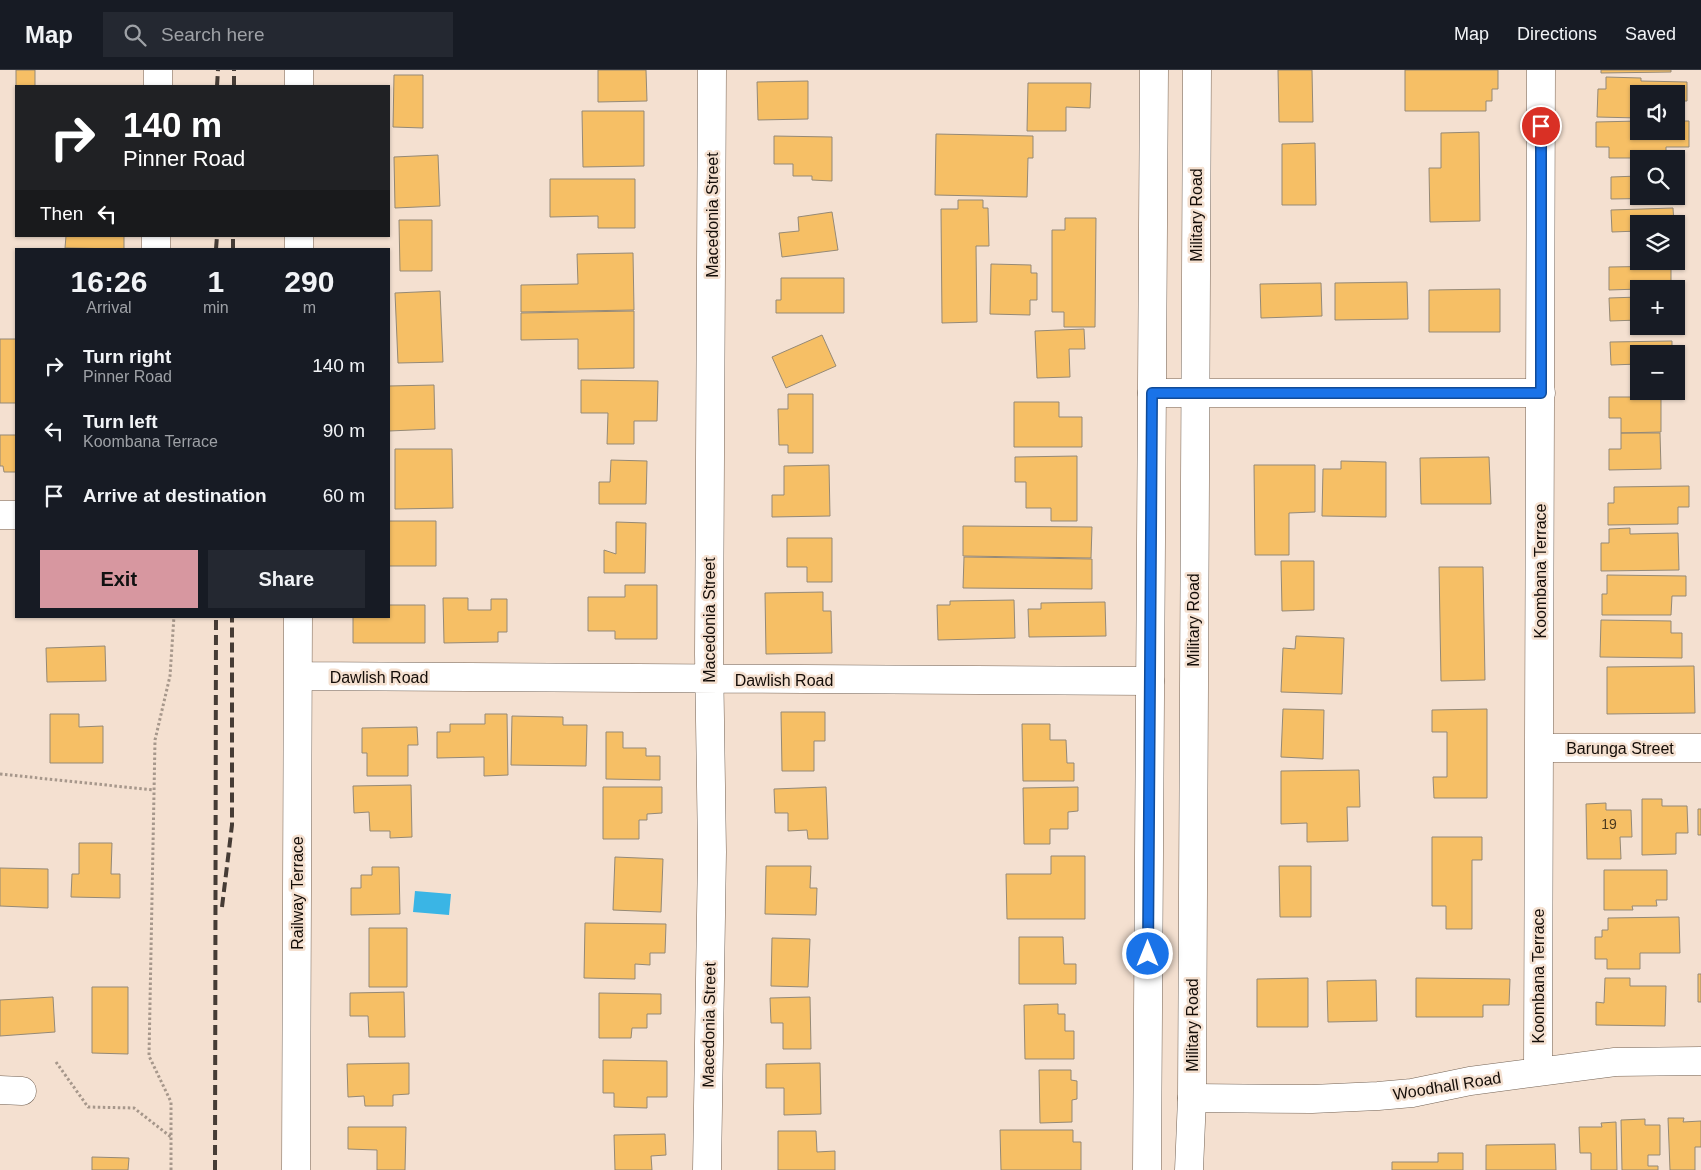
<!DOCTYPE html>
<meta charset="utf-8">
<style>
:root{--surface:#171b24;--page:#242831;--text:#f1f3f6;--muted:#9ea1a6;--line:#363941;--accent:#d797a0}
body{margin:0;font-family:Helvetica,sans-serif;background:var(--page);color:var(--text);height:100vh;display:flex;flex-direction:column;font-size:19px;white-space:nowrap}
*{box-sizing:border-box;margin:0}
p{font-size:16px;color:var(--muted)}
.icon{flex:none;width:28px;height:28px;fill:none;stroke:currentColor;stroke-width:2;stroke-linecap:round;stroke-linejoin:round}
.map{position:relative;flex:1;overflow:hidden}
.sheet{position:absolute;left:15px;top:178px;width:375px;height:370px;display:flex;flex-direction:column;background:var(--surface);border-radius:0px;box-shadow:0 1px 4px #0004}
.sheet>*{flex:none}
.top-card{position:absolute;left:15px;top:15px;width:375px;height:152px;border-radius:0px;box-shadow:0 1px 4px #0004;background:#202124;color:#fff;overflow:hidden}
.tools{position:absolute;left:1630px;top:15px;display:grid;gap:10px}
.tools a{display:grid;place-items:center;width:55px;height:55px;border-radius:0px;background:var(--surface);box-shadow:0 1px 4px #0004;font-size:25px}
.pin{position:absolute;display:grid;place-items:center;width:42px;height:42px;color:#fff;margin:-21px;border:2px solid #fff;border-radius:50%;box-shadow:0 1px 5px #0007}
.me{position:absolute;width:55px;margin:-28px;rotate:0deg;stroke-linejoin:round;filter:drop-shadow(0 0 4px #0008)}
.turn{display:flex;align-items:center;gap:18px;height:105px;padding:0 25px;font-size:22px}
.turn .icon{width:65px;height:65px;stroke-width:2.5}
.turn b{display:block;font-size:35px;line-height:42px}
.then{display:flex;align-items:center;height:48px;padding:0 25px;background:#0003;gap:10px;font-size:19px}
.eta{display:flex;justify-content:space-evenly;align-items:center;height:85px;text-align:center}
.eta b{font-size:30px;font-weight:600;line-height:35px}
.action{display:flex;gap:10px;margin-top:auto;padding:10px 25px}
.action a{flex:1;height:58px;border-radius:0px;background:var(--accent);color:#111;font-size:20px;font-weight:600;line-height:58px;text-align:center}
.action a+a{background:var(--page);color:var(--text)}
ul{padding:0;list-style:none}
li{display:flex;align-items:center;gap:15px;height:65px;padding:0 25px}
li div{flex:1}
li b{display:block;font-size:19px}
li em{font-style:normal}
header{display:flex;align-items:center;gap:30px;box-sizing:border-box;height:70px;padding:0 25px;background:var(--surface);border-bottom:1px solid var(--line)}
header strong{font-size:24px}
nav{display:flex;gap:28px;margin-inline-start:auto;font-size:18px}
.search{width:350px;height:45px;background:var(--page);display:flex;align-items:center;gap:12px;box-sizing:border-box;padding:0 18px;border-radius:0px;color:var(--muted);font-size:19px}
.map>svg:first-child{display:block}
.water{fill:#3ab5e5}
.building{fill:#f6bf65;stroke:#958976}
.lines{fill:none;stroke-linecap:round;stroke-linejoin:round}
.street-casing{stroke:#746355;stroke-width:29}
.secondary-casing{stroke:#746355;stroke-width:29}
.path{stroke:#a6978b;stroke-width:3;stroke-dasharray:2.5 2.5;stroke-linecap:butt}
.street{stroke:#fff;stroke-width:28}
.secondary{stroke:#fff;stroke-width:28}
.rail{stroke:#463c35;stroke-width:4;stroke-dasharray:10 5;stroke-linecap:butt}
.route-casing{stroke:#114b97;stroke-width:12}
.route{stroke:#1a73e8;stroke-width:9}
.labels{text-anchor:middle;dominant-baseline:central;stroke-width:5;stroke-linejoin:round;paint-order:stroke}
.number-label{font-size:14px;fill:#4c3a1f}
.street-label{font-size:16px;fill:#140d08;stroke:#f4e0d0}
</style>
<header>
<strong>Map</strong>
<div class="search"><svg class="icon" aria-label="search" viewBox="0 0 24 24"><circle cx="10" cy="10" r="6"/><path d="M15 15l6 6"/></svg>Search here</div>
<nav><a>Map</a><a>Directions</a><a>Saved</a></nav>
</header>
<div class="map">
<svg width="1701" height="1100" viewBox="0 0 1701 1100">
<rect width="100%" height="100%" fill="#f4e0d0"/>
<path class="water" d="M415,821L451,824L449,845L413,842Z"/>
<path class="building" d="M16,0H35V16L16,17Z
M598,0H646L647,31L598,32Z
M1278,0H1312L1313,52H1279Z
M1405,0H1498V19H1492V31H1486V41H1405Z
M1601,0H1671V2L1601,3Z
M394,5H423V58L393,57Z
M1606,7L1641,8V11L1687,12V31H1676V24H1639V48L1597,47L1598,19H1606Z
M808,11V49L758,50L757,12Z
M1028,13H1091L1090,38L1066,37V61H1027Z
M582,41H644V96L583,97Z
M1639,51V61H1676V51H1689V77H1666V88H1609V77H1596V52Z
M1479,62L1480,151L1430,152L1429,98H1441V63Z
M936,64L1033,66V88H1028L1027,127L935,125Z
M774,66L832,67V111L812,110V106H793V94H774Z
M1315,73L1316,135H1282V74Z
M438,85L440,136L395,138L394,87Z
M1639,106V126L1673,128L1611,129V107Z
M550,109H635V158H598V146L550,147Z
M958,130H983V138H988L989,176H976L977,252L942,253L941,139H958Z
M1673,138L1674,154H1639V161L1612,162L1611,140Z
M832,142L838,180L782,187L779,163L799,161L798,147Z
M1065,148H1096L1095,257H1064V242H1052V160H1065Z
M399,150H432V201H400Z
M66,166H124V179L65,178Z
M633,183L634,240L521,242V215L578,214L577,184Z
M991,194L1031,195V203H1037V230H1030V245L990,244Z
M1671,196V218L1609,220V197Z
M781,208H844V243H776V230H781Z
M1407,212L1408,249L1335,250V213Z
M1321,213L1322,246L1261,248L1260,214Z
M1500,219V262H1429V220Z
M440,221L443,292L398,293L395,223Z
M1639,227V250L1610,251L1609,228Z
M634,241V298L578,299V269L521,270V243Z
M1084,259L1085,279H1069L1070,307L1037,308L1035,261Z
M822,265L836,296L786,318L772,287Z
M0,269H16V333H0Z
M1672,271V284H1639V294L1611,295L1610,272Z
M581,310L658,311L657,351H634V374H607L608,343H581Z
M434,315L435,359L389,361V316Z
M788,324H813V383H788V375H779L778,339H788Z
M1609,327H1661V362L1621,363V348H1609Z
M1014,332H1059V347H1082V377H1014Z
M1621,363H1660L1661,399L1609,400V379H1621Z
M0,365H16V402H4L3,396H0Z
M395,379H452L453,438L395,439Z
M1077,386V451H1051V438H1026V412H1015V387Z
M1489,387L1491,434H1421L1420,388Z
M611,390L647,391L646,434H599V412H610Z
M1341,391L1386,392V447L1322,446L1323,399H1341Z
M829,395L830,446L772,447V425H784V396Z
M1254,395H1315V442L1289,443V485H1255Z
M1689,416V437H1678V454L1608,455V433H1614V417Z
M389,451H436V496H389Z
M616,452L646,453L645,503H604V480L616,484Z
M963,456L1092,457L1091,488L963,486Z
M1630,458V464L1678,463L1679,500L1601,501V473H1609V459Z
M787,468H832V512H807V497H787Z
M964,487L1092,489V519L963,518Z
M1281,491H1314V540L1282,541Z
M1439,497H1483L1485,610L1441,611Z
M1607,505L1686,506V526H1672L1671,545H1602V524H1607Z
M625,515H657V569H615V561H588V527H625Z
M823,522V541H831L832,583L766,584L765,523Z
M443,528H468V540H491V529H507V562H498V572L444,573Z
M1014,530L1015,568L938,570L937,535H950V531Z
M1105,532L1106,566L1029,567L1028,539H1041V533Z
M389,535H425V573H353V546H389Z
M1601,550L1671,551V563H1682V588L1600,587Z
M1296,566L1344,568L1342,624L1281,622L1283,578L1295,579Z
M105,576L106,611L47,612L46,578Z
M1694,596L1695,643L1607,644V597Z
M1283,639L1324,640L1323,689L1281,687Z
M1487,639V728H1434L1433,707H1447V662H1432V640Z
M781,642H825V671H814V701H782Z
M50,644H79V657L103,656V693H50Z
M485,644H507L508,705L484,706V687L437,688V662H450V654H485Z
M512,646L563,647V655H587L586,696L511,695Z
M1022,654H1050V670H1066L1067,693H1074V711H1023Z
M417,657L418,675H408V706H367V683H362V658Z
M606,662H623V678H646V686H660V710L606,709Z
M1359,700L1360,737H1347L1348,771L1307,772V753L1281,754V701Z
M411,715L412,767L390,768V761H370L369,742L354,743L353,716Z
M603,717H662V743L647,744V750H639V769H603Z
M826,717L828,769H808L807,760L788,761V743H775L774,719Z
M1078,717V741L1068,742V759H1050V774H1024L1023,718Z
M1642,729H1662V736H1687L1688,763H1676V784L1642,785Z
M1606,733V740H1631L1632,767H1620L1621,789H1587L1586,734Z
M1698,739H1701V765H1698Z
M1432,767H1482V790H1472V859H1446V836H1432Z
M79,773H112L111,804H120V828L71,827L72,804H79Z
M1051,786H1085V849H1007L1006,804H1051Z
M615,787L663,789L661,842L613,840Z
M766,796H811L810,818H817L816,845L765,844Z
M1279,796H1311V847H1280Z
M372,797H399L400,844L351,845V818H361V805H372Z
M0,798L48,799V838L0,836Z
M1604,800H1667V830H1656L1657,836H1632L1633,840H1604Z
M1679,847L1680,883H1640V899H1607V889H1595V867H1602V860H1608V848Z
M585,853L666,854L665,883H650V895L635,894V909L584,908Z
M369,858H407V917H369Z
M1019,867H1063L1064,894H1076V914H1019Z
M772,868L810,869L808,917L771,916Z
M1698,904H1701V932H1698Z
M1308,908V957H1257V909Z
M1416,908L1510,909L1509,935H1483V947H1416Z
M1605,908H1630V916H1666L1665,956L1596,955V932L1604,933Z
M1376,910L1377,951L1328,952L1327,911Z
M92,917H128V984L92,983Z
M404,922L405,967H369L368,946H350V923Z
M599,923L661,924V944H647V958H632L631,968H599Z
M53,927L55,962L0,966V930Z
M810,927L811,979H783V953H771L770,928Z
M1058,934V944H1065V961H1074V989H1025L1024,935Z
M603,990L667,991V1027H647V1038L614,1037V1023H603Z
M409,993V1024L393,1025V1036H365L364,1026L348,1027L347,994Z
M820,993L821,1044L784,1045V1018H766V994Z
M1039,1000H1071V1010L1077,1011V1029L1072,1030V1052L1040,1053Z
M1668,1048H1684L1683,1052L1701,1051V1077H1695V1100H1670Z
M1645,1049V1055H1660V1085H1648V1096H1658V1100H1622L1621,1050Z
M1616,1052L1617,1100H1591V1083H1580L1579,1057H1602L1601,1053Z
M348,1057H406L405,1100H377V1080L348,1079Z
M1000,1060H1073V1072H1081V1100H1001Z
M778,1061H816L817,1082L835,1081V1100H778Z
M665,1064L666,1085L651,1086L652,1100H615L614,1065Z
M1555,1074L1556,1100H1486V1075Z
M1438,1083H1463V1100H1392V1092H1438Z
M92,1087L129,1088L128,1100H92Z"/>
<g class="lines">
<defs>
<path id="street" d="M299,0V16
M158,16V0
M299,166V179
M156,179V166
M1152,323H1541
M0,445H16
M298,606L1150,611
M1539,678H1701
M1538,1002L1541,0
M0,1020L22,1021
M1192,1028L1312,1029L1378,1026L1412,1023L1470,1011L1615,992L1701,991
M296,1100L298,546
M707,1100L712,782L709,584L712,0"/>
<path id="secondary" d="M1147,1100L1154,0
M1189,1100L1192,1028L1197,0"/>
</defs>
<use href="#street" class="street-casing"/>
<use href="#secondary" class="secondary-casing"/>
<path class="path" d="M0,704L154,720
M56,992L88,1037L134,1038L171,1067
M171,1100V1032L149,986L155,670L170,606L174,546"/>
<use href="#street" class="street"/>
<use href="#secondary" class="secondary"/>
<path class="rail" d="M217,16L218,0
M234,16V0
M216,179L217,166
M233,179V166
M222,837L232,755V546
M215,1100L216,546"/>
</g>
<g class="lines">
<defs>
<path id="route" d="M1148,884L1152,323H1541V56"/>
</defs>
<use href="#route" class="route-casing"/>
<use href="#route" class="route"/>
</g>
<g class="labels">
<g class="number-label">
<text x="1609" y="754">19</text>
</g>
<g class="street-label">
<text transform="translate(712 145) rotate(-90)">Macedonia Street</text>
<text transform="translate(1196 145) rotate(-90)">Military Road</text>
<text transform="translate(1540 501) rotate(-90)">Koombana Terrace</text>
<text transform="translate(709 550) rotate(-90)">Macedonia Street</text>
<text transform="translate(1193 550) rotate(-90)">Military Road</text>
<text x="379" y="607">Dawlish Road</text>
<text x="784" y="610">Dawlish Road</text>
<text x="1620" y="678">Barunga Street</text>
<text transform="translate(297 823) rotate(-90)">Railway Terrace</text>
<text transform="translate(1538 906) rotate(-90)">Koombana Terrace</text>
<text transform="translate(709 955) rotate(-89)">Macedonia Street</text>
<text transform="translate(1192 955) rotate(-90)">Military Road</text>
<text transform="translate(1447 1016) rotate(-9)">Woodhall Road</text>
</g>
</g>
</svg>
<div class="tools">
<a><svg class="icon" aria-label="sound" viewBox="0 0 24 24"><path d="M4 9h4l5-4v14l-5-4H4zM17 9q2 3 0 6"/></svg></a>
<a><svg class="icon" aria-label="search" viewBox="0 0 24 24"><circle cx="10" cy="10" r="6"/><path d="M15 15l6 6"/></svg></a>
<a><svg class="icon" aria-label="layers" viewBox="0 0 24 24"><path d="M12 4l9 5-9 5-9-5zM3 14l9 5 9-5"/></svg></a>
<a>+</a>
<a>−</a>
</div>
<div class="pin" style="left:1541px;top:56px;background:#d93025"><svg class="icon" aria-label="arrive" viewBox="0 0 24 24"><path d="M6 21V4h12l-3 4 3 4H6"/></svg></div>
<svg class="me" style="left:1148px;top:884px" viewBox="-20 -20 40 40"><circle r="17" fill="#1a73e8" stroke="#fff" stroke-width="3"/><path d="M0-11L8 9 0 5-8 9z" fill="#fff"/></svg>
<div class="top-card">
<div class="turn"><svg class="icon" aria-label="right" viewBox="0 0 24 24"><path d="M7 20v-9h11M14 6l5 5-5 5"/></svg><div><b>140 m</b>Pinner Road</div></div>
<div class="then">Then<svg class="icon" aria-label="left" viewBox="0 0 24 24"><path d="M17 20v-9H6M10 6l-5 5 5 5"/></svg></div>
</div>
<section class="sheet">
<div class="eta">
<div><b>16:26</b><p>Arrival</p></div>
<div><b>1</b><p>min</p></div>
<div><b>290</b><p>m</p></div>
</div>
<ul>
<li><svg class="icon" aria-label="right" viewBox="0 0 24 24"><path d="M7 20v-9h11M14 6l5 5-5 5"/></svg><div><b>Turn right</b><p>Pinner Road</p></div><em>140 m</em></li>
<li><svg class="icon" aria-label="left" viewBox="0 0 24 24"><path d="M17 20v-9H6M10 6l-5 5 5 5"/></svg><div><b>Turn left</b><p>Koombana Terrace</p></div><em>90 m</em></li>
<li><svg class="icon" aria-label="arrive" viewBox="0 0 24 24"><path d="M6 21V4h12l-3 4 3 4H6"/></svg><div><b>Arrive at destination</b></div><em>60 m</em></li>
</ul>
<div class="action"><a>Exit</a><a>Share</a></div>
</section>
</div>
